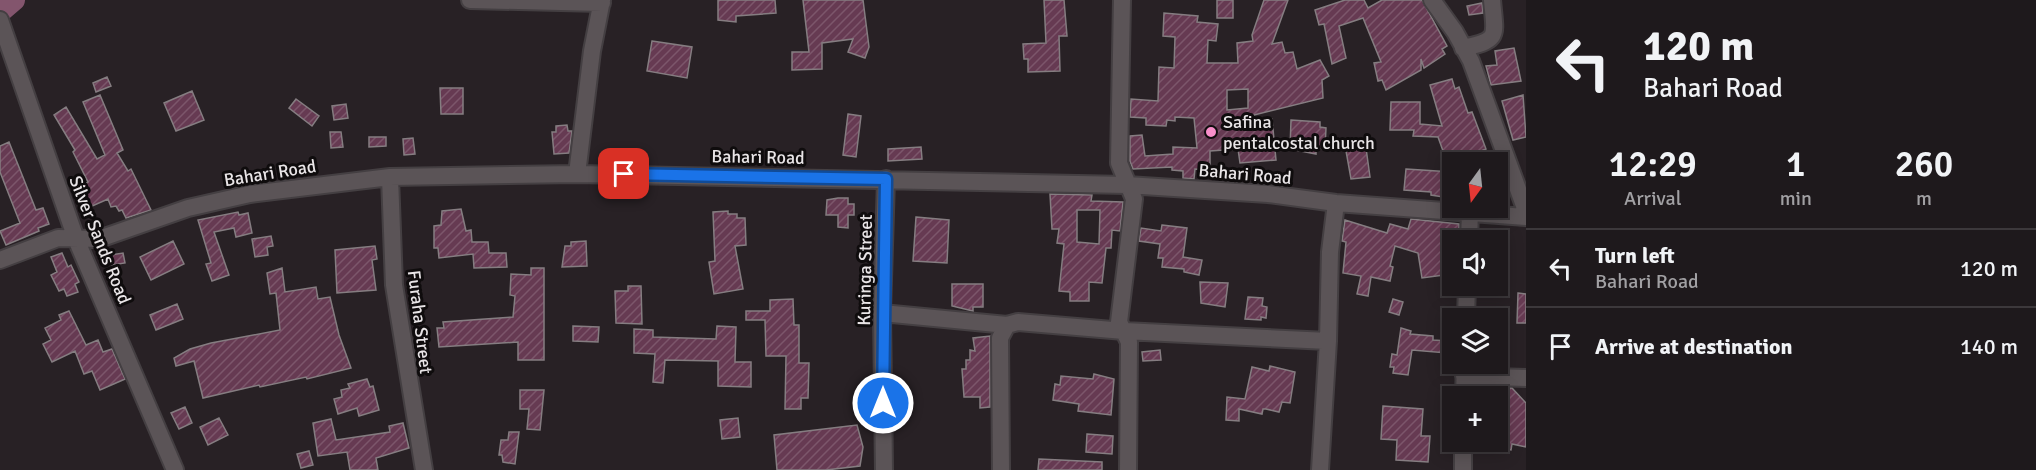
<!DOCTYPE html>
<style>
:root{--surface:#1e191c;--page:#262225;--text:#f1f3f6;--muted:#a1a0a3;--line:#3c383b}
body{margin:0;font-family:Signika,sans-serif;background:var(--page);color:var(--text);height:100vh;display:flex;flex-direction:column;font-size:22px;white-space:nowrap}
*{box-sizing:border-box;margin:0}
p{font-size:20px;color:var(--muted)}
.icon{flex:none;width:33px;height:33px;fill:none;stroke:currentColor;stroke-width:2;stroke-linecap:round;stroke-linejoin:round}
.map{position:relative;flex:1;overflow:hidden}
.drawer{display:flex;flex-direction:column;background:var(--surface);width:510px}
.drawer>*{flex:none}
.hud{background:#1e191c;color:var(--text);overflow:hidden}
.needle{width:39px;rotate:195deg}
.fabs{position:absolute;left:1442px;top:152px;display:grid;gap:12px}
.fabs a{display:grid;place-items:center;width:66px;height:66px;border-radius:0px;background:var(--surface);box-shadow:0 3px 15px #0003,0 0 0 2px var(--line);font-size:30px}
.pin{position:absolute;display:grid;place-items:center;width:51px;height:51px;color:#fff;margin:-26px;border-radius:12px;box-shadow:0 3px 9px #0006}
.me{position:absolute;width:66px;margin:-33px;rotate:0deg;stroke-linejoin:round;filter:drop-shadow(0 0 4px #0008)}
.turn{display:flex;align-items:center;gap:21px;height:126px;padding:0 18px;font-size:27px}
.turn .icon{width:78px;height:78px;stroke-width:2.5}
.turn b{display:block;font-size:42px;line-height:51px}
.eta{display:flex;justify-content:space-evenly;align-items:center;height:102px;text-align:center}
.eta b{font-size:36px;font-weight:600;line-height:42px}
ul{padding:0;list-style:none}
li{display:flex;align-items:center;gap:18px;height:78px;padding:0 18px;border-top:2px solid var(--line)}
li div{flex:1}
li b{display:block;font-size:22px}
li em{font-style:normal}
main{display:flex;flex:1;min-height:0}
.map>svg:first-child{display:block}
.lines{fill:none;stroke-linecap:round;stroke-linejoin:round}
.river{stroke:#83556d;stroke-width:22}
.building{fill:url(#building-hatch);stroke:#857d81;stroke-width:1.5;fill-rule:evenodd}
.minor-casing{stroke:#443f42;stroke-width:20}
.minor{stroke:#5b5457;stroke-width:16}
.route-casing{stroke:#114b97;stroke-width:15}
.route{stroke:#1a73e8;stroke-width:10}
.poi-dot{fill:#f98fca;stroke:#0f0c0d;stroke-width:2}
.labels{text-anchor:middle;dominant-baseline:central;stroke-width:6;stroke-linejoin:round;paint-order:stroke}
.poi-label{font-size:18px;fill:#e9e5e7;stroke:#0f0c0d;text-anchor:start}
.street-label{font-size:18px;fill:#e9e5e7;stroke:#0f0c0d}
</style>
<main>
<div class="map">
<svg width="1526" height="470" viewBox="0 0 1526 470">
<defs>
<pattern id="building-hatch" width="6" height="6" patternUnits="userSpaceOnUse" patternTransform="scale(1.5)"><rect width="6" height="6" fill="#663a52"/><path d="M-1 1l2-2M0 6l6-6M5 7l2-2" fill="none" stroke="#7c566b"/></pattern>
</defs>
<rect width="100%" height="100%" fill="#282125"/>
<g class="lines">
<path class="river" d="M0,12L14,0"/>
</g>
<path class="building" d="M718,0H775L776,13L736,16V22L718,20Z
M803,0H863L869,47L865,58L848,52L853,39L822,43V69L792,70V52H809Z
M1044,0H1064L1067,36H1059L1060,71L1028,72V59H1024L1023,44L1046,43Z
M1217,0H1233V18H1217Z
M1264,0H1288L1272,44L1282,42L1285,53L1293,52L1297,69L1320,60L1329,76L1322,80L1323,98L1246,117L1272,119L1276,160L1240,163L1238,149L1210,151V170L1195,169L1194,179L1183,178V171L1172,170V167L1133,169L1130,161V136L1142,135L1145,156L1173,154V147L1197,148L1194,118L1175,117V121L1167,120L1166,126L1146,125V118L1130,117L1131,99L1158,101L1159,67L1174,68L1175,37L1163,36L1164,13L1198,16L1197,22L1218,24L1216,41L1208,40L1207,63H1238L1237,43L1253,41L1252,35ZM1248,89V108L1227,110V90Z
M1345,0H1364L1368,8L1382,0H1422L1447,46L1442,49L1445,54L1424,68L1421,59V70L1386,90L1382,80L1378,81L1374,63L1381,62L1363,18L1339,26L1346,58L1332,64L1324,24L1319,25L1315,10Z
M1482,3L1483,13L1469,15L1467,6Z
M652,41L692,47L687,78L647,71Z
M1514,48L1521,81L1491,85L1486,66L1497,65L1495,51Z
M107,77L111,86L96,92L93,83Z
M1452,79L1455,89L1459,87L1468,113L1472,112L1486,149L1458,160L1459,162H1447L1438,137L1413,136L1414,130H1390L1391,102H1420V124L1442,126L1430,85Z
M440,88H463V114H441Z
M192,91L204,120L176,131L164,103Z
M100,95L123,150L117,153L128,171L131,169L151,210L126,218L122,210L119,211L116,206L111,207L108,199L83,210L74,189L88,182L73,152L75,150L54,115L66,107L97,159L105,155L83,102Z
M1523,95L1526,137L1513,140L1502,101Z
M296,99L319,116L312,126L289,108Z
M346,104L348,118L334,120L332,106Z
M848,114L861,116L856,157L843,155Z
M1291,120L1320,122V127L1326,128L1325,149L1316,148V154L1290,149Z
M567,125L568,131H572L569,153L554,154L552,132H556V126Z
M330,132H341L343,147L331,148Z
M369,137H386V146L369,147Z
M413,138L415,154L404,155L403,139Z
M9,142L36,210L43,208L49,224L38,228L39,231L6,245L0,231L20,223L0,172V146Z
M921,147L922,159L888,161V149Z
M1366,148L1370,177L1351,179L1346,151Z
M1406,169L1452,172V194L1444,192L1443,197L1431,195V192L1404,190Z
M1050,194L1092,195L1091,201L1123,202L1120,231L1112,230L1111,248H1106L1102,283L1089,282V301H1070V292L1059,291L1064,244L1057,243L1059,229H1052ZM1077,210H1100L1099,244L1077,242Z
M838,198H848V204H854V215H848V228L838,227V215H826L827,200Z
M461,209L466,231L471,230L472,242H488L489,253H506L507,267L474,268L473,254L439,258L438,248H434V226L441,225L442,211Z
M728,211V214H737V218H745L746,245L735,246L743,289L714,294L709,262L715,261L713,212Z
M238,212L239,215L248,213L252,233L236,237L234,228L214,232L229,275L212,281L206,264L211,263L198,220Z
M916,217L949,220L947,263L913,261Z
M1411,219L1459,224V238L1452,240L1448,256L1451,274L1422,278L1418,253L1395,246L1390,266L1393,267L1390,281L1371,277L1368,296L1357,294L1361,276L1343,273L1346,242L1342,241L1345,220L1387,233L1390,224L1408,229Z
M1162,225L1187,228L1183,257L1202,260L1199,275L1184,272V269L1162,267L1163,258H1158L1160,244L1139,241L1141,228L1161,231Z
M271,236L273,246L267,247L268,255L255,257L252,239Z
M173,241L184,264L151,280L140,257Z
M586,241L587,266L562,267L565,246H571V242Z
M375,246L377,259L372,260L376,290L337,293L335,250Z
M62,253L68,267L71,265L79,282L75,284L78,292L67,296L64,289L59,291L51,275L57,272L51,257Z
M123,253L125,263L112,265L110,255Z
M282,268L285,292L316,287L318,299L330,297L339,335L351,368L307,379L306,377L260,387L259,385L203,398L194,361L176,366L174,358L190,349L211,343L280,330L276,293L270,294L267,273Z
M531,268H544V360H518V342L439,347L437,328H444L443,322L513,317L515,296L510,295L511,274L531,275Z
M1200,282L1228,283L1225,307L1201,303Z
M952,284H983V307H973V311L952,306Z
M628,286H641L642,324L616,323L615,291H628Z
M1518,293L1526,294V323H1517Z
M1248,297L1263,298L1262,306L1267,307L1266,318L1261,317V320L1245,319Z
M793,299L794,325H799V363H809L808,398H801V409H785L786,356H766L765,320H746V311H770V300Z
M1393,299L1403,302L1399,315L1389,312Z
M177,304L183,319L156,330L150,315Z
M69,311L86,345L98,340L103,352L112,349L125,379L100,390L92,371L84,374L75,351L52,362L43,344L51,340L45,328L61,320L59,315Z
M573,326L599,327L598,342L573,341Z
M717,326L736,327L735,362H751V387L718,386V361L665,360L663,383L653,382L655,354L634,353V329L653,330V337L716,339Z
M1401,328L1411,331L1410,334L1433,336V340L1448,341L1447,353L1412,350L1408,375L1393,373L1394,367H1390L1392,354L1397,355Z
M990,336V407L980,408V397H964L962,369H966V360H970V350L975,351L973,338Z
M1160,350L1161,360L1143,361L1142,352Z
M1270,366L1295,372L1290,403L1282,402L1279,412L1266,409H1263L1262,414L1239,409V421L1226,420L1227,397L1245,399L1252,367L1269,371Z
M1094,374L1114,379L1111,415L1078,411L1079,404L1053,400L1055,384L1060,385L1061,376L1093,379Z
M367,379L370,387L373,386L379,410L359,416L357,408L338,414L334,399L342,397L341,390L350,388L348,384Z
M1507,388H1512L1526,403V447L1512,444L1511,450L1499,448L1505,414L1506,398L1501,393Z
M520,390H544L540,430L527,429L529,409H520Z
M1383,406L1423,409L1421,436H1430L1428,462L1396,460L1397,440L1381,439Z
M185,407L192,423L179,429L171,413Z
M219,418L228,435L208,445L200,427Z
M738,418L740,437L722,439L720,420Z
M331,419L336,440L390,432L389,426L403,423L409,448L376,458L378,470H350L347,452L318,456L313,423Z
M857,425L863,447L860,466L826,470H777L774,435Z
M509,432H519L515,464L503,462L502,455H499L501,440H508Z
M1087,434L1113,436L1112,454L1086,452Z
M309,451L313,465L301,468L297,454Z
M1039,459L1102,462V470H1038Z"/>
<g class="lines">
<defs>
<path id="minor" d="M470,0L602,3
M1122,0L1119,163L1134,199L1119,322L1129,342L1128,470
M1432,0L1455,32L1471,61L1526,211
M0,20L76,239L175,470
M1463,48C1501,40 1495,36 1492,0
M577,174L592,51L602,0
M390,177L394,285L424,470
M1469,240L1470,212
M0,260L58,238L99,239L188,208L250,194L390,177L577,174L1127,185L1268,194L1336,203L1526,217
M882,313L1007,325L1018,322L1124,331L1328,341
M1466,318L1467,285
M1464,376L1526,378
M1464,396L1465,363
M884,470L882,313L886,179
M1001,470L1000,338L1007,325
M1320,470L1328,341L1330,252L1336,203
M1463,470V441"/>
</defs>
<use href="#minor" class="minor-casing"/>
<use href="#minor" class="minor"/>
</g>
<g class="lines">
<defs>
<path id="route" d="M624,174L886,179L883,403"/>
</defs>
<use href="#route" class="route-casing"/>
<use href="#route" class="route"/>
</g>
<circle class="poi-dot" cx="1211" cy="132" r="6"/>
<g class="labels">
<g class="poi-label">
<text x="1223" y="122">Safina<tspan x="1223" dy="21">pentalcostal church</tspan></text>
</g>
<g class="street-label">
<text transform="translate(758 157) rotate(1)">Bahari Road</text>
<text transform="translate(270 173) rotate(-9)">Bahari Road</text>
<text transform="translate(1245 174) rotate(5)">Bahari Road</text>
<text transform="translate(100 240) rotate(68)">Silver Sands Road</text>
<text transform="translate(865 270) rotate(-89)">Kuringa Street</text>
<text transform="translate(420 322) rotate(83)">Furaha Street</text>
</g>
</g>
</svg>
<div class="fabs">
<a><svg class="needle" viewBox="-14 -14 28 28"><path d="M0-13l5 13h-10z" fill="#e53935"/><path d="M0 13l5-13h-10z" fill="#a1a0a3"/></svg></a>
<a><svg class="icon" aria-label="sound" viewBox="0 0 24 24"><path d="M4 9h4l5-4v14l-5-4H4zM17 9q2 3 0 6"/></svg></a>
<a><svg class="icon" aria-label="layers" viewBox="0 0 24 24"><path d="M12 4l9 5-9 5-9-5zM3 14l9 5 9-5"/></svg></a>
<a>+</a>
</div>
<div class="pin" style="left:624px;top:174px;background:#d93025"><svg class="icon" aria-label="arrive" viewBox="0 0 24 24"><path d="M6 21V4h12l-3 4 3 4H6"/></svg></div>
<svg class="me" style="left:883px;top:403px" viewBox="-20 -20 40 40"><circle r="17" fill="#1a73e8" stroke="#fff" stroke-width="3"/><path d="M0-11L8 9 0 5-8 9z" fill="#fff"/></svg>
</div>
<section class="drawer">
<div class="hud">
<div class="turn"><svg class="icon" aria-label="left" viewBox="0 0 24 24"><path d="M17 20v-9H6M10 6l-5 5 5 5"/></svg><div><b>120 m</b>Bahari Road</div></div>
</div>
<div class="eta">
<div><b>12:29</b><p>Arrival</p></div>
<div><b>1</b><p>min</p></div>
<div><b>260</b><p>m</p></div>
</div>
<ul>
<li><svg class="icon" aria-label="left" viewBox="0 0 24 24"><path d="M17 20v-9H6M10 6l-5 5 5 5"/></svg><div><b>Turn left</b><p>Bahari Road</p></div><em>120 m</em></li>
<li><svg class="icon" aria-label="arrive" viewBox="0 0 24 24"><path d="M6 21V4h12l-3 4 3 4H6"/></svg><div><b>Arrive at destination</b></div><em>140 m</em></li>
</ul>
</section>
</main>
